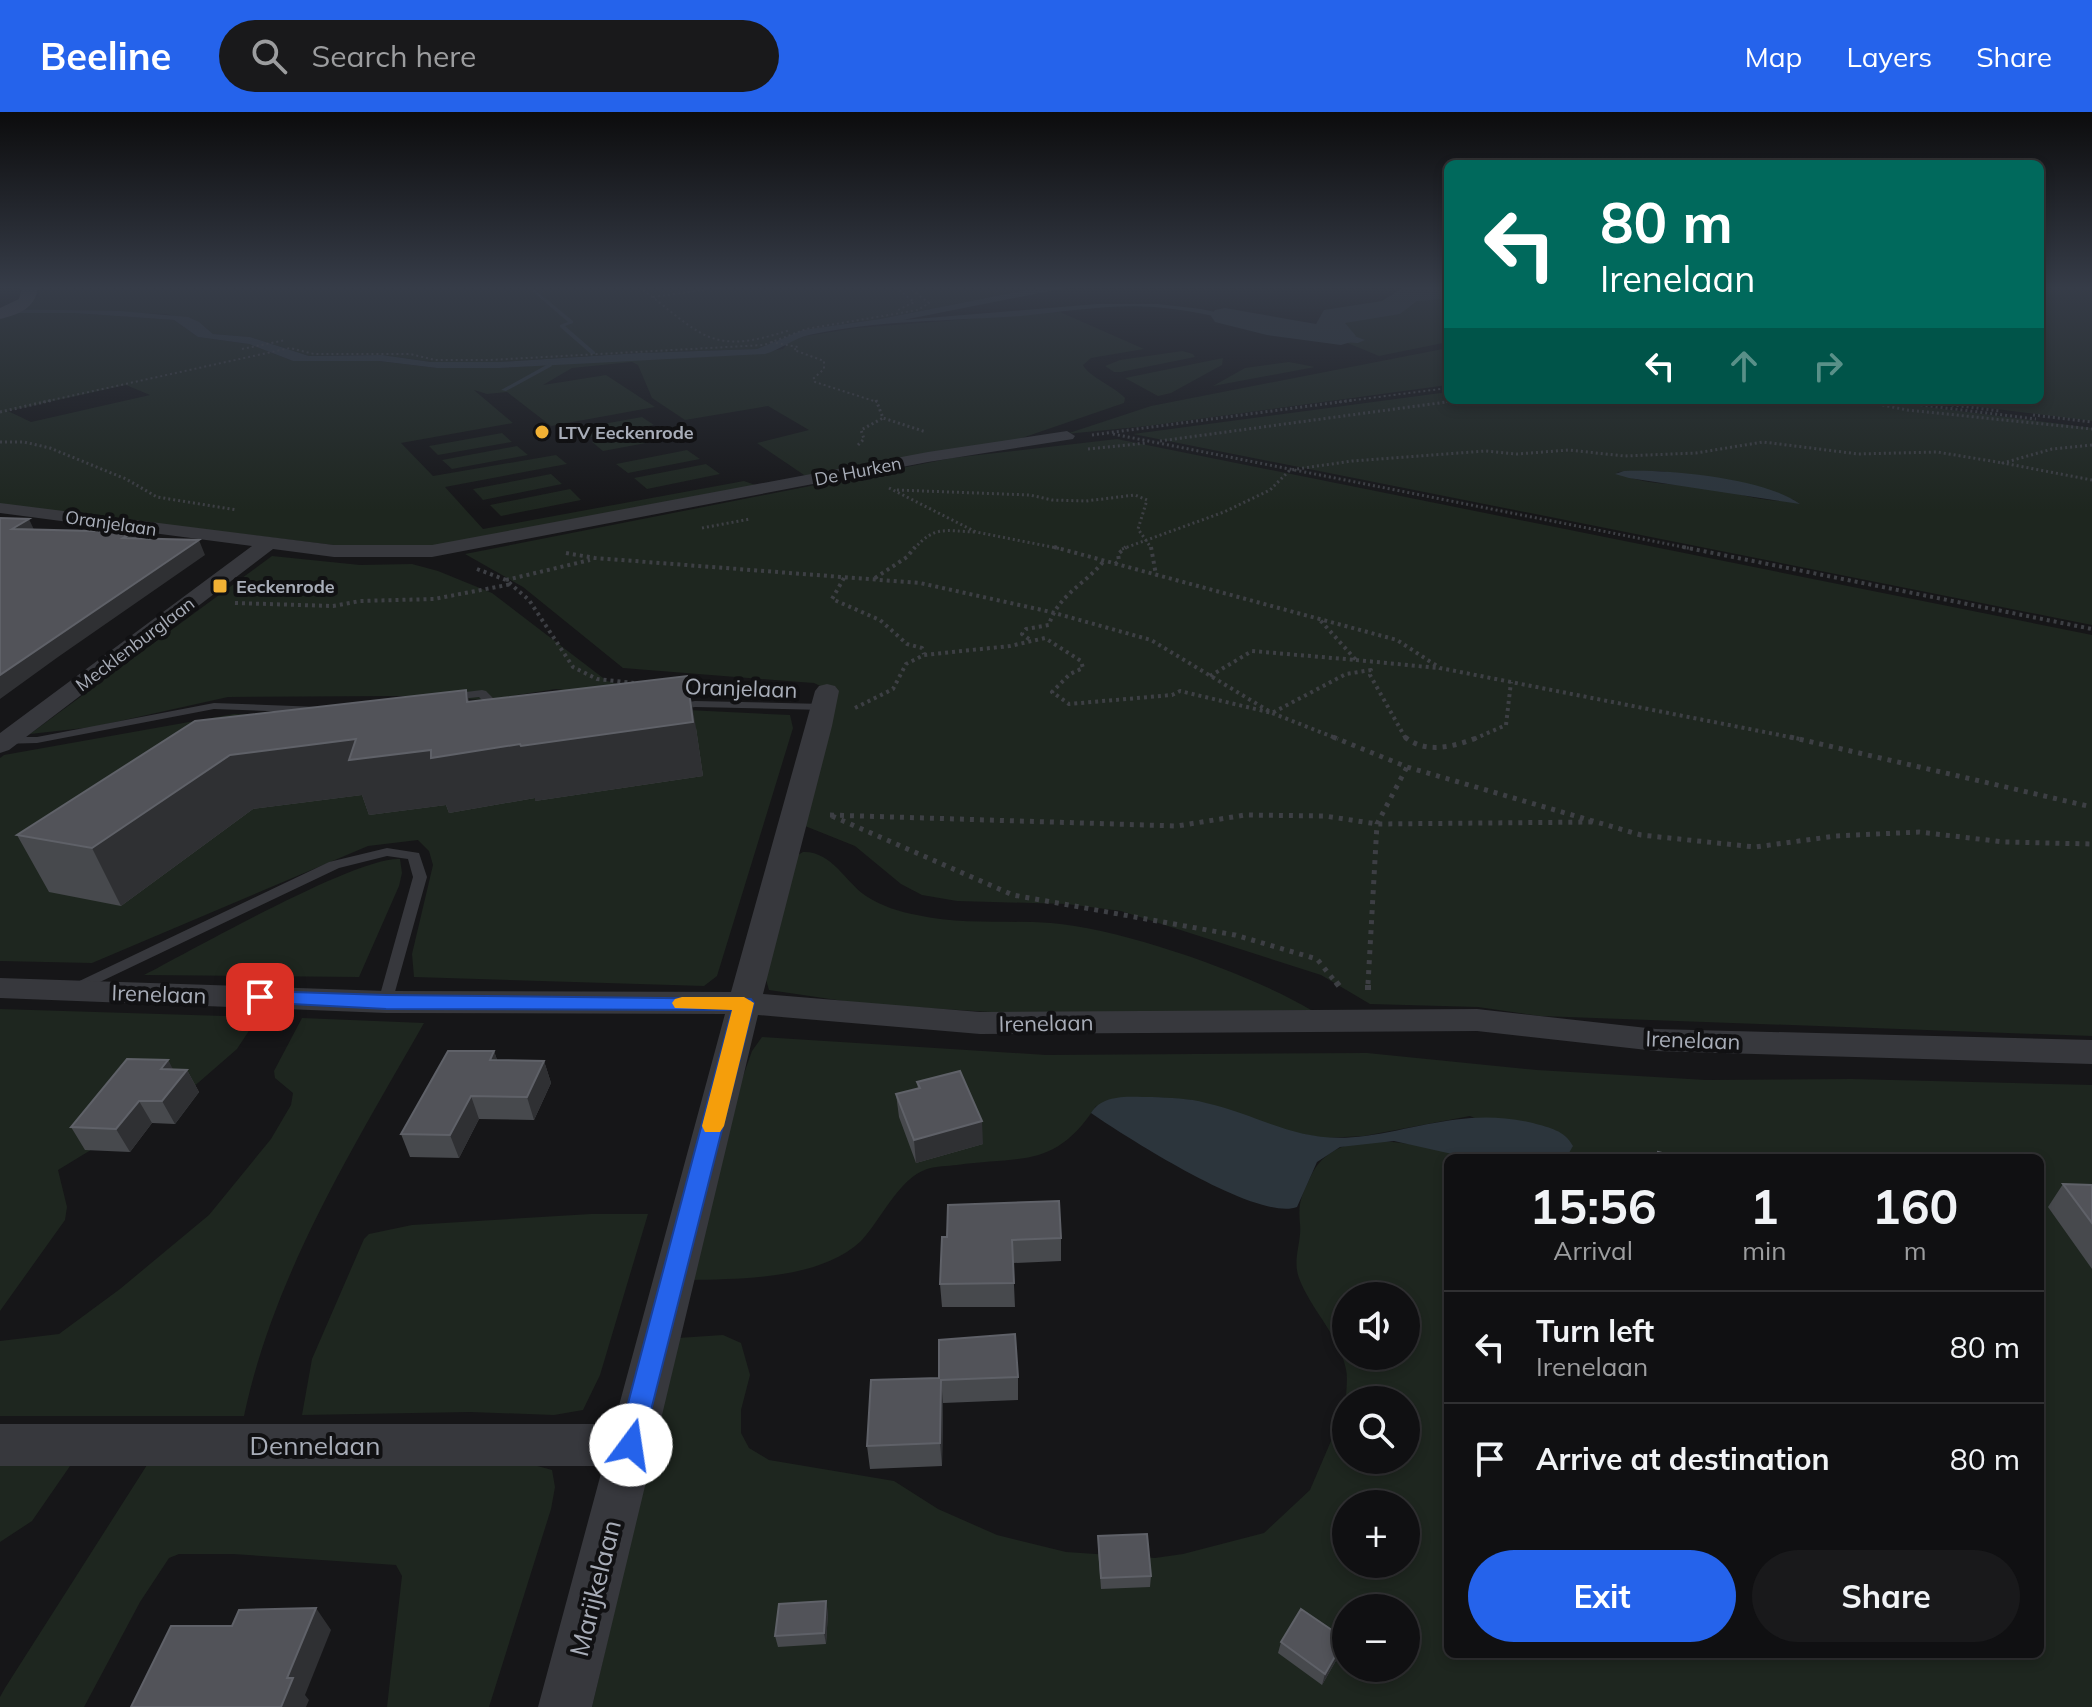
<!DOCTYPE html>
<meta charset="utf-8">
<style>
:root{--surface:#101012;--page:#19191b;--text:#f1f3f6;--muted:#9c9d9f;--line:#303032;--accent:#2563eb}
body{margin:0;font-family:Mulish,sans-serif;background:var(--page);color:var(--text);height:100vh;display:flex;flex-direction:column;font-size:30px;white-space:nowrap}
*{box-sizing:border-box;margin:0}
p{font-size:26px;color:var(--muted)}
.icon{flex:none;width:44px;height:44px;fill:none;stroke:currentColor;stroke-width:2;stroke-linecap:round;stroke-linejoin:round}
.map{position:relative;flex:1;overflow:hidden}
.side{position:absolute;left:1444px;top:1042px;width:600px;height:504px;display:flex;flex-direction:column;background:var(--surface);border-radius:12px;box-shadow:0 4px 12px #0003,0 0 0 2px var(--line)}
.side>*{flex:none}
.guide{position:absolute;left:1444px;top:48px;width:600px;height:244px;border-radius:12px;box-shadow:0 4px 12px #0003,0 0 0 2px var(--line);background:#00695c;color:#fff;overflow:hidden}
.tools{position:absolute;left:1332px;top:1170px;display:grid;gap:16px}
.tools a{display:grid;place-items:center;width:88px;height:88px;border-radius:50%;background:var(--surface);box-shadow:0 4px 12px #0003,0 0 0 2px var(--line);font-size:40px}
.pin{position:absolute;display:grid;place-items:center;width:68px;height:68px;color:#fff;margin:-34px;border-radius:16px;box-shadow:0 4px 12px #0006}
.me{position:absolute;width:88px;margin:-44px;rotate:14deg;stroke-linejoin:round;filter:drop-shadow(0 0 6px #0008)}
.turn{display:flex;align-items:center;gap:28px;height:168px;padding:0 24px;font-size:36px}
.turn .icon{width:104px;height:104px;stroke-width:2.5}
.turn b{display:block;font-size:56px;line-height:68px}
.lanes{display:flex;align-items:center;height:76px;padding:0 24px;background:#0003;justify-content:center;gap:40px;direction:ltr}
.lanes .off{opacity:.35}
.eta{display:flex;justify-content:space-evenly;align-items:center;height:136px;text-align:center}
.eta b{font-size:48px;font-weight:700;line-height:56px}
.action{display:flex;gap:16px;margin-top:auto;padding:16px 24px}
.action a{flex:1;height:92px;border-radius:48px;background:var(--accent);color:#fff;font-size:32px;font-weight:700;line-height:92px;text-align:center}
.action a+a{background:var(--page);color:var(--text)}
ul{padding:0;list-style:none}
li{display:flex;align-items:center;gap:24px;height:112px;padding:0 24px;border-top:2px solid var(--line)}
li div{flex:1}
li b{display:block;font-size:30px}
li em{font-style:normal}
header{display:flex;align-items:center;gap:48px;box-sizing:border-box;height:112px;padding:0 40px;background:var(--accent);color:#fff}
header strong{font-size:38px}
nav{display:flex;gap:44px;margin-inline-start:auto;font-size:28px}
.search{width:560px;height:72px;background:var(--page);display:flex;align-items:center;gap:20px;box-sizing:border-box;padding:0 28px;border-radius:44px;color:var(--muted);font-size:30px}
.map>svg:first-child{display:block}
.green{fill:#1e261f;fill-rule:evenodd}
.water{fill:#2c353c}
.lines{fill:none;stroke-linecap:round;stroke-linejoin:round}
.stream{fill:#2c353c;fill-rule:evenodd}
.river{fill:#2c353c;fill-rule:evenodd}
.path-far4{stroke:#3d3f44;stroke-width:2;stroke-dasharray:2 3;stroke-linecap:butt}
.path-far3{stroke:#3d3f44;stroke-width:3;stroke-dasharray:2 3;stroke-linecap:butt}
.path-far2{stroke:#3d3f44;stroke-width:4;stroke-dasharray:3 4;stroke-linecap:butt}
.path-far1{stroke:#3d3f44;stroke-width:5;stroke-dasharray:4 6;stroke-linecap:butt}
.path{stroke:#3d3f44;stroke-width:6;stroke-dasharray:5 7;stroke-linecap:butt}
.lane{fill:#37383d;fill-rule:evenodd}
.street{fill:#37383d;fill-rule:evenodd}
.secondary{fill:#45474d;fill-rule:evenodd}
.wall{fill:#47494d}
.shaded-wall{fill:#2f3033}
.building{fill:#525359;stroke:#5f6168;stroke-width:2}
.route{fill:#2563eb;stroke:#184099;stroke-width:2}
.slow{fill:#f59e0b}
.poi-dot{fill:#f2b134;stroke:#111113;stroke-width:3}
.labels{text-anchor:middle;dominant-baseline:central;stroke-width:8;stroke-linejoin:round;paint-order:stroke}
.far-poi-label{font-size:18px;font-weight:bold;fill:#a8adb8;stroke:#111113;text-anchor:start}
.far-street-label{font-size:18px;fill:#a8adb8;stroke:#111113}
.street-label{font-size:22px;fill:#a8adb8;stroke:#111113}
.near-street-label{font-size:26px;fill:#a8adb8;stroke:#111113}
</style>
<header>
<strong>Beeline</strong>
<div class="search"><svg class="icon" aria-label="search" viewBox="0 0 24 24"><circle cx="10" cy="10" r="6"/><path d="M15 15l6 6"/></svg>Search here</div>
<nav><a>Map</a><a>Layers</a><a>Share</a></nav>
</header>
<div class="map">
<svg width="2092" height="1595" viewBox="0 0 2092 1595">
<rect width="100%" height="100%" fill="#161618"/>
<path class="green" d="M37,175H1042L880,207L803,218L757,237L639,241L500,250H431L382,243L309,244L250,225L213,222L205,215L167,202L20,197L39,184Z
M2040,175H2092V309L1922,288H2040Z
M1448,181V230L1379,244L1345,230L1364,228L1336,217L1332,212L1342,205L1392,198L1415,184Z
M1060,200L1144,237L1091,246L1083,253C1089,265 1114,274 1125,286L1124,291L1019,327L807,365L757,331L809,318L768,294L685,308L652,286L638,253L632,250L572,256L543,273L606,263L655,295L551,314L507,280L487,282L474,278L513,311L401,331L433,364L556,343L567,352L445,375L483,417L744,369L758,374L426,437L384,439L0,393V205L10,201H74L174,208L198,225L249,232L293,249H379L437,256H500L681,244L744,243L783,237L791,229L806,224L856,216ZM126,273L150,283L31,310L8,299Z
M1448,236V273L1148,314L1066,322L1151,294Z
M1182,239L1193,242L1195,245L1121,260H1114L1105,254L1120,248Z
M1223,246L1222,253L1171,281L1158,284L1125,266Z
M1289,250L1315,255L1213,274L1245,256Z
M1448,280V288H1874L2092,316V513L1133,322ZM1659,359L1722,367L1794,388C1766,392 1737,380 1709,376C1679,371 1643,374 1617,360Z
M642,305L654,313L586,326L575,317Z
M661,317L673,326L603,339L592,330Z
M502,321L512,330L438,343L429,334Z
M1117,327L2092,523V924L1540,904L1478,895L1370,892L1321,863L1121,799L1067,792L957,789L922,783L901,772L855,734L805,714L829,578L814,571L800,570L623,556L523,475L465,442L952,346Z
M517,334L528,343L452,357L442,348Z
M687,338L700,347L628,361L616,352Z
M706,352L720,362L647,377L634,366Z
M551,362L562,372L483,388L473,377Z
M570,377L581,388L501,404L490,393Z
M272,444L360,453L412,452L438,459L492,481L607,569L618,572L578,580L556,577L485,588L399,584L228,585L93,615L30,622Z
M687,598L790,603L793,616L717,864L704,874L414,865L412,842L433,753L429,739L418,728L368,734L92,851L0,849V646L4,643L234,602L394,607Z
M803,740C832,739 845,770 866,784C881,794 900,800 917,803C962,813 1007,808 1051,811C1123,817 1249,861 1311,898L1055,904L864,892L769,878L765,864L796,744Z
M400,747L402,761L399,774L359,865L144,863C191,839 357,744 400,747Z
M0,897L258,905L237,937L191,977L58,1058L67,1095L65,1108L0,1199Z
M302,906L424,911C353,1036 274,1162 244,1304H0V1229L59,1222L120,1177L209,1103L271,1027L291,993L293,981L275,966L274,959Z
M762,925L1046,943L1367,941L1537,958L1706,968L1852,967L2092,973V1595H592L678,1226L723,1223L741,1231L750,1263L741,1298V1321L749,1336L769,1348L894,1369L938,1397L997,1423L1066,1440L1155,1446L1183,1442L1264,1421L1310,1378L1346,1294V1348H1406V1288H1346C1346,1278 1348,1267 1346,1257C1339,1223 1311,1198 1299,1166C1292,1147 1302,1130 1300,1112C1298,1090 1301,1085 1310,1066C1336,1007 1422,1034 1470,1046H1448V1542H2040V1046H1566L1470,1004L1364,1024L1325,1026L1283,1019L1191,988L1152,985L1096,994C1055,1057 1022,1044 957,1053C948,1054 936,1054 927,1057C898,1067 881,1108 861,1129C821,1167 743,1167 691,1168L741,970L752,939ZM1346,1184H1406V1244H1346ZM1346,1392H1406V1452H1346ZM1346,1496H1406V1556H1346Z
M591,1102H648L600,1263L583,1298L554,1303L470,1300L302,1303L312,1247L364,1127L369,1122L412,1113Z
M530,1352L552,1358L555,1375L551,1397L489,1595H387L402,1464L396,1453L233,1442H179L169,1446L140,1490L84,1595H0V1585L5,1576L147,1353Z
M0,1354H70L32,1409L0,1430Z"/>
<path class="water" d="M1042,175H1070L903,208L1097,192H1158L1201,197L1332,225L1335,223L1321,216L1320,211L1330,203L1383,195L1398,184L1410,180L1448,177V181L1415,184L1392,198L1342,205L1333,210L1336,217L1365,228L1358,231C1289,228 1223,200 1154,195C1109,192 1065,200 1021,204C951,209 877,208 809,223C792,227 782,237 765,242L499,256H437L379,249H293L249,232L198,225L174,208L74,201H10L0,197L120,199L188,205L199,210L213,222L250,225L309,244L382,243L431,250H500L639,241L757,237L803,218L880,207Z
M1624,359C1667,357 1765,366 1800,392L1629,366L1615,362Z
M1152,985C1170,986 1188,986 1206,991C1266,1005 1298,1033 1365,1024C1426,1015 1470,996 1533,1011C1550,1016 1564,1018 1573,1034L1566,1046H1470L1394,1029L1340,1035L1317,1050L1297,1095C1258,1110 1126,1025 1091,1001C1103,981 1131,985 1152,985Z"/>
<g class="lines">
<path class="stream" d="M530,177H534L573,209V211L565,214L595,240V242H591L560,215V213L568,210Z
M550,251L552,254L506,279L501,278Z"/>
<path class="river" d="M1404,175H1448V187L1417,189L1400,202L1345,211L1356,224L1351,230L1341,233L1267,223L1215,210L1211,204L1215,198L1225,196L1316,212L1324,198L1382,189Z"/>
<path class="path-far4" d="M639,175C703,222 708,245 790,218
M895,175L914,190L898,198
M653,185L725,175
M771,230L798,235L794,238L824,249V257L813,267L815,270L877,290
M242,237L286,228
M1856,288L1868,290
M1878,288L1898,290
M1909,288L1929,290
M43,290L290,236L314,242H410L435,248H490L764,233L806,217L918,198L929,191L908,175
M1339,290L1448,276
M1446,290L1464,288"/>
<path class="path-far3" d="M876,288L883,306L926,320
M1858,288L1907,298L2092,317
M1881,288L2036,307
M1912,288L2000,299
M0,300L53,288
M2033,303L2092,310
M1113,322L1693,437
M1092,323L1354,288
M1160,329L1461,288
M0,330H24L50,336L126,367L157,385L237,398
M858,333L864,327L861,318L883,306
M2092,333L2052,337L2003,351L2092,368
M1088,337L1146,331
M889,376L976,420L1062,437
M897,378L1030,383L1052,388L1086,389L1135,383L1147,388L1138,417L1152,437
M702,416L750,407
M914,437C935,413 945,419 975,420
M1122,437L1224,400L1270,378L1290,358L1352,349L1485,339L1517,342L1569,338L1624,344L1696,341L1763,330L1858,342L1937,340L2003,351"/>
<path class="path-far2" d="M1054,435L1397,528L1440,556L1800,627
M1151,435L1156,463
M1683,435L2092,517
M566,441L595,446L920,471L1051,500L1151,528L1272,601L1338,627
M1115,452L1119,449L1118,442L1126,435
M477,457L506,468L529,488L573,555L597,567L634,571
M844,466L832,487L880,508L907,532L922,536L924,542
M875,466L907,445L915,435
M506,468L590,448
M235,491L333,494L360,489L434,487L512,472
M1029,527L1022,522L1026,517L1049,513C1057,484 1085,472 1103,450
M1356,548L1438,556
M1210,564L1252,539L1356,548L1320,508
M855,596L893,577L906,552L924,543L1010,534L1045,526L1081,549L1083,556L1070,562L1052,580L1069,592L1172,583L1180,579L1272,601L1346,562L1371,558L1370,563L1406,627
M1474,627L1506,613L1511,570"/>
<path class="path-far1" d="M1333,625L1407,655L1641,723L1755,735L1836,724L1919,720L2004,730L2092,732
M1405,625C1426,643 1456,634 1479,625
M1790,625L2092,695
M830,703L1177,714L1245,703L1325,704L1377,712L1594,710
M832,704L1013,783L1235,823L1317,847L1337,872
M1368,872L1377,712L1407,655"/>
<path class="path" d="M1336,870L1343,879
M1368,878V870"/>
<path class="lane" d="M482,578L486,579L500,593L499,605H491L488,594L479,585L450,588L444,585L450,582Z
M695,589L824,592L830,595L824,598L695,595L676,598L670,595L672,593Z
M214,591L319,595L325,598L319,601L214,597L37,631L0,632V626L4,625H37Z
M387,736L419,741L427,765L391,894L386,895L378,890L413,765L408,747L387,744L339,756L81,879L76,881L68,876L71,873L329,750Z"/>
<path class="street" d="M1067,319L1075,324L1073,327L928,350L432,445H334L273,437L9,638L0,641V621L252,434L0,401V391L334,433H432L928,340Z
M827,572L835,574L839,579L832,614L763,882L980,900L1477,897L1656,917L2092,928V952L1656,939L1477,919L980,922L758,903L592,1595H538L603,1354H0V1312H614L725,902L386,901L0,886V866L386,879L731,880L815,579L819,574Z"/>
<path class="secondary" d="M22,175H38C36,196 18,203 0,207V196L19,187Z"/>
</g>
<path class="wall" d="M470,590L696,616L703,664L535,689V686L449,701L446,693L369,703L362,683L253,697L121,794L49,780L17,723Z
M494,939L497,948L544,949L551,971L534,1008L479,1007L459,1046L410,1045L401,1022Z
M168,948L172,957L187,958L199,980L175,1012L152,1011L130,1040L85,1038L71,1015Z
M917,970L983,1032L916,1051L899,1005L896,982L918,977Z
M2063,1072L2092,1073V1157L2048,1095Z
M942,1125L1061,1126V1149L1013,1151L1015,1195H942L940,1172Z
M1018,1265V1288L943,1291L942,1354L870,1357L867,1334L871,1268Z
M1098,1424L1151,1464L1150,1475L1101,1477L1098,1436Z
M828,1500L826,1532L778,1535L775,1524Z
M1345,1527L1342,1538L1322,1573L1278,1541L1281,1530Z"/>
<path class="shaded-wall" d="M29,407L36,422L12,417Z
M134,420L140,435L123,426Z
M199,428L205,443L58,545L0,587V563Z
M687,564L696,616L703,664L535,689V686L449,701L446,693L369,703L362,683L253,697L121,794L92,736L230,643L466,578L481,630Z
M494,939L502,962L490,948Z
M168,948L179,968L187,958L199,980L175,1012L162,989L161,957Z
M544,949L551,971L534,1008L527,985Z
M471,984L479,1007L459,1046L450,1023Z
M139,989L152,1011L130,1040L116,1017Z
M982,1009L983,1032L916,1051L914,1028Z
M941,1268L943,1291L942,1354L940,1331Z
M826,1489L828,1500L826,1532L824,1521Z
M316,1496L331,1518L305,1583L309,1588L306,1595H281L287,1566Z
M1345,1527L1342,1538L1322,1573L1325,1562Z"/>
<path class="building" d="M0,406L29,407L12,417L134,420L123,426L199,428L0,563Z
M687,564L693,610L521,634L520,632L431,646V638L349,648L356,627L230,643L92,736L17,723L195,609L466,578L467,590Z
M448,939H494L490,948L544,949L527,985L471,984L450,1023L401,1022Z
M127,947L168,948L161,957L187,958L162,989H139L116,1017L71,1015Z
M960,959L982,1009L914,1028L896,982L920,976L917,970Z
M1658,1040L1682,1046H1657Z
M2063,1072L2092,1073V1111Z
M1059,1089L1061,1126L1012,1128L1014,1171L940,1172L942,1125H947L948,1093Z
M1015,1222L1018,1265L941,1268L940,1331L867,1334L871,1268L939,1266V1228Z
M1147,1422L1151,1464L1101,1466L1098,1424Z
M826,1489L824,1521L775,1524L779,1492Z
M316,1496L287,1566H293L281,1595H131L171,1514H232L239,1498Z
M1301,1497L1345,1527L1325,1562L1281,1530Z"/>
<linearGradient id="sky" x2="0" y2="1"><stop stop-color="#0c0c0d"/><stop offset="0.44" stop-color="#363c48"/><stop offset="1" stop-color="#363c48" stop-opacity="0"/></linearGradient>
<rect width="2092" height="399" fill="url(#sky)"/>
<path class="route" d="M260,879L386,883L751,887L754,891L640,1342L631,1345L621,1342L617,1333L732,898L386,897L253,890L250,885L253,881Z"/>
<path class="slow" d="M682,885H744L754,891L724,1014L720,1020H705L702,1014L732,898L675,896L672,891L675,887Z"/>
<g class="poi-dot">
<circle cx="542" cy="320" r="8"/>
<rect x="212" y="466" width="16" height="16" rx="4"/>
</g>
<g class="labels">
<g class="far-poi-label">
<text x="558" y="320">LTV Eeckenrode</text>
<text x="236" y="474">Eeckenrode</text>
</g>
<g class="far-street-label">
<text transform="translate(858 359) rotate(-11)">De Hurken</text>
<text transform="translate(111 411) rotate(8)">Oranjelaan</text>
<text transform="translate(135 532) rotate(-37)">Mecklenburglaan</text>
</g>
<g class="street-label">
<text transform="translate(741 576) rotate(2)">Oranjelaan</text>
<text transform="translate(159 882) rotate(2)">Irenelaan</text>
<text transform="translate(1046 911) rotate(-1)">Irenelaan</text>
<text transform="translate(1693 928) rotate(2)">Irenelaan</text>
</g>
<g class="near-street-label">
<text x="315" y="1333">Dennelaan</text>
<text transform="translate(595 1476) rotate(-76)">Marijkelaan</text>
</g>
</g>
</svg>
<div class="tools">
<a><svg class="icon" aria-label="sound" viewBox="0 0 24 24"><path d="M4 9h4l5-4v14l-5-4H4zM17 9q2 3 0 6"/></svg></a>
<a><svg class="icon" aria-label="search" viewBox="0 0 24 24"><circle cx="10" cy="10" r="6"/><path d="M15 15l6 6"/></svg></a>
<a>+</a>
<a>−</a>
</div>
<div class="pin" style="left:260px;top:885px;background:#d93025"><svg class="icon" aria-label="arrive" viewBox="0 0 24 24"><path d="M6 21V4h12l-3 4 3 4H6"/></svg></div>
<svg class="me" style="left:631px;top:1333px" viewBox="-20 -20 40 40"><circle r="19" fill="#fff"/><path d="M0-13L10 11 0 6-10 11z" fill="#2563eb"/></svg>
<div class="guide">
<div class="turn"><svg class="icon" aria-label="left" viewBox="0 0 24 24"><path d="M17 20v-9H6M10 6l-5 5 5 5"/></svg><div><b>80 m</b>Irenelaan</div></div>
<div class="lanes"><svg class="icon" aria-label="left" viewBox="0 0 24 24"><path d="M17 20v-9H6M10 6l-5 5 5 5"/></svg><svg class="icon off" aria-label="ahead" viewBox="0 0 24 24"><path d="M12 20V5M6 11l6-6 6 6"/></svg><svg class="icon off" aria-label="right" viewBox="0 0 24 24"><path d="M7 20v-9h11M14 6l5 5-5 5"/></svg></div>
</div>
<section class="side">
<div class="eta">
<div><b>15:56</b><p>Arrival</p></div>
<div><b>1</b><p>min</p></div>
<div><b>160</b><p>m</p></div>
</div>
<ul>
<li><svg class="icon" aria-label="left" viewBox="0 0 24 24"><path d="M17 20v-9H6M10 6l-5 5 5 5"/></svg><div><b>Turn left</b><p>Irenelaan</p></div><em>80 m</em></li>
<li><svg class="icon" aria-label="arrive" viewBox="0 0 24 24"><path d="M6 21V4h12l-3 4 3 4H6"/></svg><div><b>Arrive at destination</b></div><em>80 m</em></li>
</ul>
<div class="action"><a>Exit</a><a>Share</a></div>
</section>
</div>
